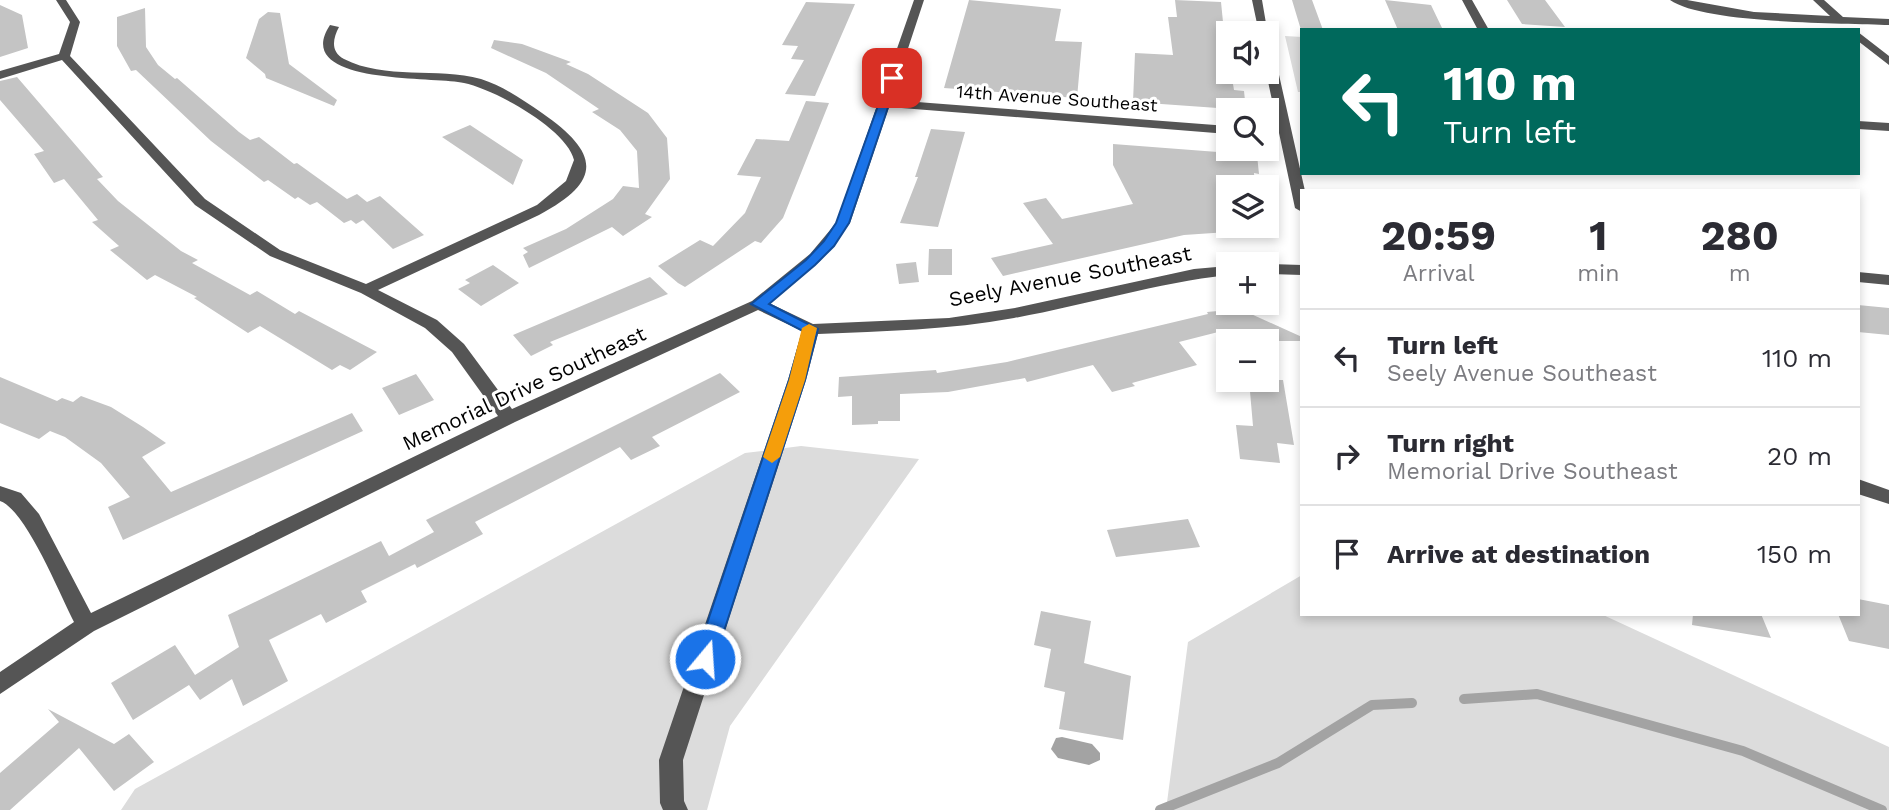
<!DOCTYPE html>
<meta charset="utf-8">
<style>
:root{--surface:#fff;--page:#f7f7f7;--text:#2b2b33;--muted:#7c7c81;--line:#e1e1e2}
body{margin:0;font-family:"Work Sans",sans-serif;background:var(--page);color:var(--text);height:100vh;display:flex;flex-direction:column;font-size:26px;white-space:nowrap}
*{box-sizing:border-box;margin:0}
p{font-size:23px;color:var(--muted)}
.icon{flex:none;width:38px;height:38px;fill:none;stroke:currentColor;stroke-width:2;stroke-linecap:round;stroke-linejoin:round}
.map{position:relative;flex:1;overflow:hidden}
.sheet{position:absolute;left:1300px;top:189px;width:560px;height:427px;display:flex;flex-direction:column;background:var(--surface);border-radius:0px;box-shadow:0 4px 10px #0003}
.sheet>*{flex:none}
.banner{position:absolute;left:1300px;top:28px;width:560px;height:147px;border-radius:0px;box-shadow:0 4px 10px #0003;background:#00695c;color:#fff;overflow:hidden}
.buttons{position:absolute;left:1216px;top:21px;display:grid;gap:14px}
.buttons a{display:grid;place-items:center;width:63px;height:63px;border-radius:0px;background:var(--surface);box-shadow:0 4px 10px #0003;font-size:35px}
.pin{position:absolute;display:grid;place-items:center;width:60px;height:60px;color:#fff;margin:-30px;border-radius:14px;box-shadow:0 4px 10px #0006}
.me{position:absolute;width:77px;margin:-38px;rotate:18deg;stroke-linejoin:round;filter:drop-shadow(0 0 5px #0008)}
.turn{display:flex;align-items:center;gap:24px;height:147px;padding:0 28px;font-size:32px}
.turn .icon{width:91px;height:91px;stroke-width:2.5}
.turn b{display:block;font-size:49px;line-height:60px}
.eta{display:flex;justify-content:space-evenly;align-items:center;height:119px;text-align:center}
.eta b{font-size:42px;font-weight:700;line-height:49px}
ul{padding:0;list-style:none}
li{display:flex;align-items:center;gap:21px;height:98px;padding:0 28px;border-top:2px solid var(--line)}
li div{flex:1}
li b{display:block;font-size:26px}
li em{font-style:normal}
.map>svg:first-child{display:block}
.green{fill:#dcdcdc}
.water{fill:#a3a3a3}
.lines{fill:none;stroke-linecap:round;stroke-linejoin:round}
.stream{stroke:#a3a3a3;stroke-width:10}
.building{fill:#c4c4c4}
.minor{fill:#555;fill-rule:evenodd}
.route{fill:#1a73e8;stroke:#114b97;stroke-width:2}
.slow{fill:#f59e0b}
.labels{text-anchor:middle;dominant-baseline:central;stroke-width:6;stroke-linejoin:round;paint-order:stroke}
.far-street-label{font-size:18px;fill:#000;stroke:#fff}
.street-label{font-size:21px;fill:#000;stroke:#fff}
</style>
<div class="map">
<svg width="1889" height="810" viewBox="0 0 1889 810">
<rect width="100%" height="100%" fill="#fff"/>
<path class="green" d="M1285,36L1302,37V92H1298Z
M801,446L919,459L730,726L707,810H121L135,789L745,453Z
M1302,575V614H1601L1889,747V810H1166L1188,642Z"/>
<path class="water" d="M1062,737L1092,744L1100,753V760L1089,765L1058,758L1051,749L1056,738Z"/>
<g class="lines">
<path class="stream" d="M1464,699L1537,694L1743,751L1882,810
M1160,810L1278,763L1372,705L1412,703"/>
</g>
<path class="building" d="M969,0L1061,9L1055,41L1082,42L1077,98L944,88Z
M1175,0L1221,2L1228,72H1231L1234,90L1244,91L1246,110L1133,102L1135,53L1173,55L1168,17H1177Z
M1292,0H1312L1323,30H1301Z
M1385,0L1431,5L1443,30H1398Z
M1507,0H1545L1565,27L1522,24Z
M806,2L855,4L815,96L785,94L804,60L791,59L798,46L782,45Z
M0,5L22,15L28,48L0,57Z
M145,8L146,47L158,65L175,79L177,78L239,132L250,140L259,137L294,164L297,163L347,199L357,194L367,202L380,196L424,235L393,249L363,220L356,224L351,220L344,223L317,202L310,205L298,197L295,199L268,180L264,182L211,141L136,70L131,71L117,46V17Z
M268,12L280,13L289,64L337,100L334,106L266,78L265,74L246,58L259,19Z
M494,40L522,44L571,62L566,64L588,74L648,113L667,138L670,179L645,214L652,217L623,236L612,227L529,268L523,255L528,252L523,248L566,229L613,199L623,186L639,188L637,151L620,130L592,112L599,109L546,73L491,48Z
M17,77L103,177L97,179L118,201L181,251L198,260L192,263L250,295L257,291L295,314L299,311L377,352L350,370L340,365L332,370L260,326L248,333L194,298L197,297L155,275L147,280L110,250L119,246L92,222L98,220L64,179L54,183L34,154L44,151L0,100V81Z
M806,101L829,103L783,218L761,243L755,241L685,287L678,283L658,266L700,240L713,246L745,213L761,177L737,175L756,139L789,141Z
M470,125L523,160L513,185L442,137Z
M931,129L965,132L938,227L900,223L918,177H915Z
M1113,144L1257,155L1259,174L1254,173L1255,187H1228V232L1184,235L1003,276L991,258L1053,244L1023,203L1046,198L1062,219L1133,204L1113,165Z
M929,249H952V275H928Z
M916,262L919,282L899,284L896,264Z
M493,265L519,283L481,306L458,289L470,283L465,280Z
M650,277L668,294L550,342L553,345L531,356L513,335Z
M1858,305L1889,308V335L1858,332Z
M1240,309L1302,337V341H1252L1226,330L1179,342L1197,365L1132,383L1135,386L1112,392L1093,365L1027,382L1025,378L948,392L900,394V421H878V424L852,425V396L838,397L839,377L936,370L937,373L1007,362L1208,314L1207,312Z
M720,373L740,392L652,437L660,446L631,460L620,447L475,522L483,534L417,568L415,564L361,591L367,602L326,623L321,614L269,640L288,681L243,706L232,679L200,700L189,685L133,720L111,683L175,645L195,675L239,647L228,615L381,541L389,556L434,532L426,520Z
M416,374L434,400L399,415L382,388Z
M0,377L57,401L62,398L73,402L81,396L111,407L143,427L166,443L142,457L171,492L352,413L363,431L123,540L108,507L130,497L101,463L65,437L50,431L39,439L0,423Z
M1249,380H1283L1294,445L1277,443L1280,463L1240,459L1236,425L1253,426Z
M1188,519L1200,547L1116,557L1107,530Z
M1858,599L1889,605V649L1849,641L1838,614H1858Z
M1041,611L1091,621L1084,663L1131,676L1123,740L1059,729L1065,692L1044,687L1051,649L1034,645Z
M1693,614H1761L1771,638L1692,625Z
M48,709L114,744L129,734L154,762L114,791L79,748L10,810H0V773L59,722Z"/>
<g class="lines">
<path class="minor" d="M56,0H66L80,22L70,56L205,199L280,250L366,284L537,205L566,181L574,160C567,129 494,89 464,83C435,76 290,86 330,25L339,27C333,38 330,52 344,59C385,80 437,67 481,79C503,86 523,100 542,113C598,152 605,180 539,215L378,290L437,320L464,344L512,409L752,301L810,254L836,223L914,0H924L891,100L1228,126V134L889,107L850,223L820,261L769,303L813,324L949,318L1015,308L1194,269L1228,266V275C1156,283 1086,305 1014,318C949,330 884,331 818,334L806,380L683,760L684,801L688,810H663L660,803L659,760L788,380L802,331L758,310L515,422L94,631L0,694V672L74,622C60,595 26,510 0,501V486L21,493L39,514L91,613L498,416L452,352L425,328L361,293L270,256L195,205L62,60L0,79V71L59,54L70,22Z
M1252,0H1262L1268,35L1259,33Z
M1462,0H1472L1489,30H1478Z
M1670,0H1687L1754,12L1830,16L1813,0H1824L1843,17L1889,19V25C1843,23 1704,24 1670,0Z
M1858,32L1889,56V65L1858,41Z
M1267,45L1273,48L1305,191H1302V212L1295,208L1266,72Z
M1858,121L1889,123V131L1858,129Z
M1267,264L1302,265V275L1267,274Z
M1858,272L1889,275V285L1858,282Z
M1858,479L1889,490V504L1858,494Z"/>
</g>
<path class="route" d="M889,75L898,78L849,223L834,246L815,265L769,304L818,329L805,380L715,659L712,665L705,667L697,665L695,659L789,380L803,331L751,304L806,260L824,241L836,223Z"/>
<path class="slow" d="M809,324L817,328L805,380L780,457L772,463L763,457L789,380L802,328Z"/>
<g class="labels">
<g class="far-street-label">
<text transform="translate(1057 98) rotate(4)">14th Avenue Southeast</text>
</g>
<g class="street-label">
<text transform="translate(1070 276) rotate(-11)">Seely Avenue Southeast</text>
<text transform="translate(524 388) rotate(-25)">Memorial Drive Southeast</text>
</g>
</g>
</svg>
<div class="buttons">
<a><svg class="icon" aria-label="sound" viewBox="0 0 24 24"><path d="M4 9h4l5-4v14l-5-4H4zM17 9q2 3 0 6"/></svg></a>
<a><svg class="icon" aria-label="search" viewBox="0 0 24 24"><circle cx="10" cy="10" r="6"/><path d="M15 15l6 6"/></svg></a>
<a><svg class="icon" aria-label="layers" viewBox="0 0 24 24"><path d="M12 4l9 5-9 5-9-5zM3 14l9 5 9-5"/></svg></a>
<a>+</a>
<a>−</a>
</div>
<div class="pin" style="left:892px;top:78px;background:#d93025"><svg class="icon" aria-label="arrive" viewBox="0 0 24 24"><path d="M6 21V4h12l-3 4 3 4H6"/></svg></div>
<svg class="me" style="left:705px;top:659px" viewBox="-20 -20 40 40"><circle r="17" fill="#1a73e8" stroke="#fff" stroke-width="3"/><path d="M0-11L8 9 0 5-8 9z" fill="#fff"/></svg>
<div class="banner">
<div class="turn"><svg class="icon" aria-label="left" viewBox="0 0 24 24"><path d="M17 20v-9H6M10 6l-5 5 5 5"/></svg><div><b>110 m</b>Turn left</div></div>
</div>
<section class="sheet">
<div class="eta">
<div><b>20:59</b><p>Arrival</p></div>
<div><b>1</b><p>min</p></div>
<div><b>280</b><p>m</p></div>
</div>
<ul>
<li><svg class="icon" aria-label="left" viewBox="0 0 24 24"><path d="M17 20v-9H6M10 6l-5 5 5 5"/></svg><div><b>Turn left</b><p>Seely Avenue Southeast</p></div><em>110 m</em></li>
<li><svg class="icon" aria-label="right" viewBox="0 0 24 24"><path d="M7 20v-9h11M14 6l5 5-5 5"/></svg><div><b>Turn right</b><p>Memorial Drive Southeast</p></div><em>20 m</em></li>
<li><svg class="icon" aria-label="arrive" viewBox="0 0 24 24"><path d="M6 21V4h12l-3 4 3 4H6"/></svg><div><b>Arrive at destination</b></div><em>150 m</em></li>
</ul>
</section>
</div>
